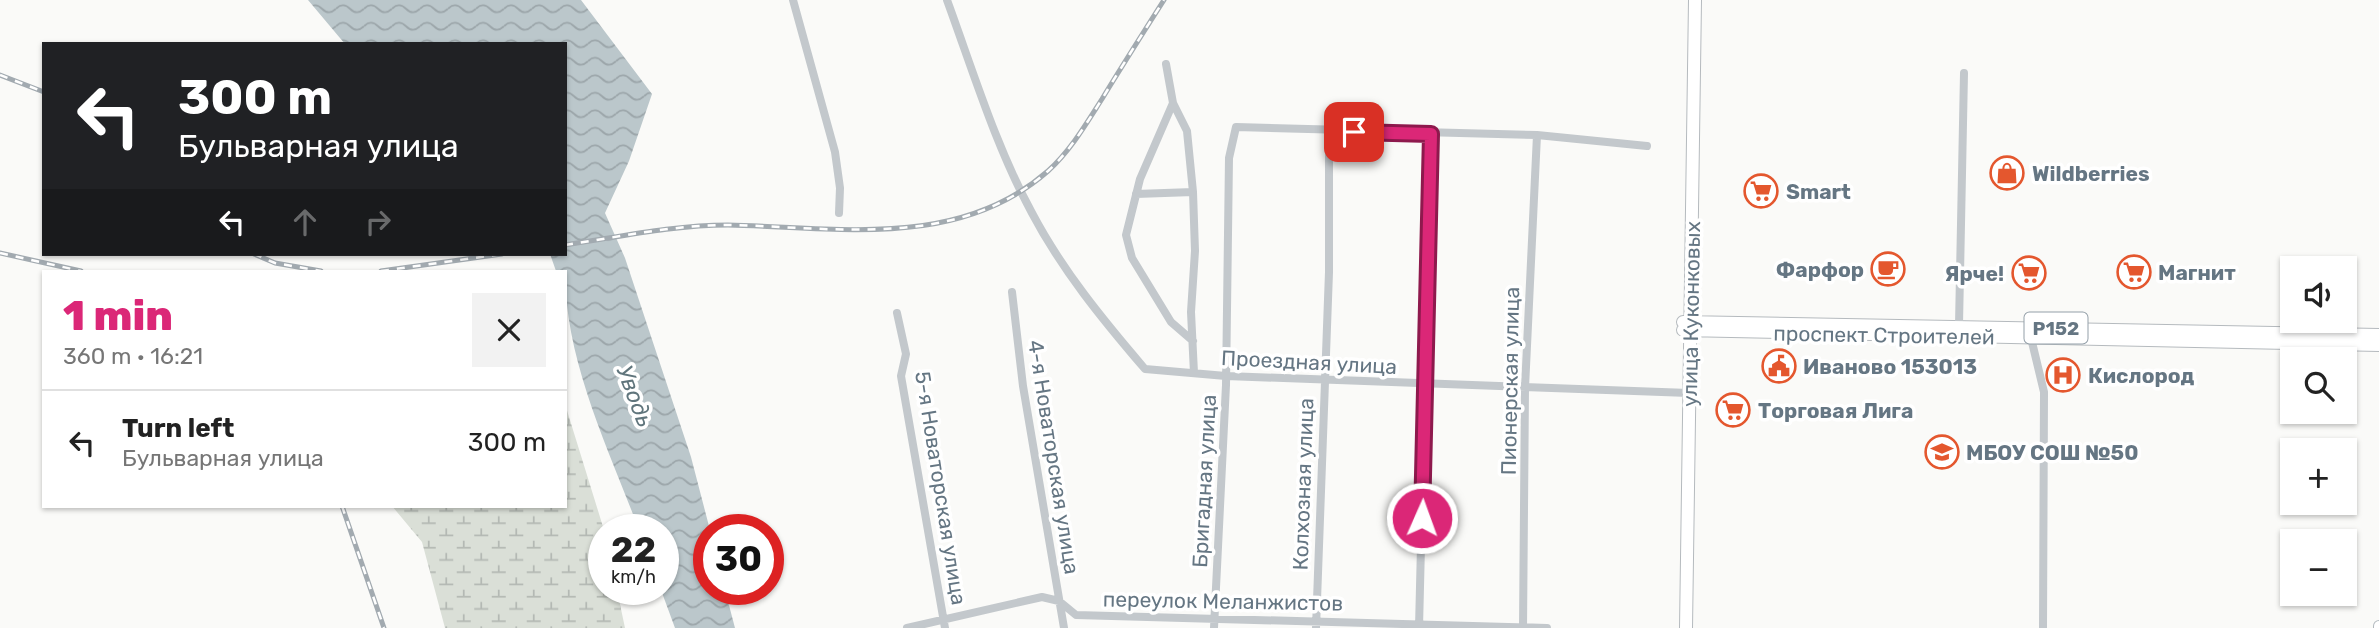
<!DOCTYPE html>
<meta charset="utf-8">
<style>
:root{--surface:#fff;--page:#f2f2f2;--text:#222;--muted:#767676;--line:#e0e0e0;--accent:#db2777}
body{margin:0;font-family:Rubik,sans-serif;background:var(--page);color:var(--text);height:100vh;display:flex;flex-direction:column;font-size:26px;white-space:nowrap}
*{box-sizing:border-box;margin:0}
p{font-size:23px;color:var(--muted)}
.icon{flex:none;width:38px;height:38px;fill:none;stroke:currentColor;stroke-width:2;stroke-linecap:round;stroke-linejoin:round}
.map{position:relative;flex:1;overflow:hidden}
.details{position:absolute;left:42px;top:270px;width:525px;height:238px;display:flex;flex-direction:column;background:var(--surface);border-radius:0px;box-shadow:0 2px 5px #0004}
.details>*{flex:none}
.top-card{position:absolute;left:42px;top:42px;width:525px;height:214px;border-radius:0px;box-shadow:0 2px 5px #0004;background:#202124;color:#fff;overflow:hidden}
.fabs{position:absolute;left:2280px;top:256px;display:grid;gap:14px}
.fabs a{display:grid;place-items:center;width:77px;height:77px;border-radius:0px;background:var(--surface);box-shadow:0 2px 5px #0004;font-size:35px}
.speed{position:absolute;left:588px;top:514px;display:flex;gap:14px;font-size:35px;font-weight:700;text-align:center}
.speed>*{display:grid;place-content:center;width:91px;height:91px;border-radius:50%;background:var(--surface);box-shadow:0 2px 5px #0004;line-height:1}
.speed small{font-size:18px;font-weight:400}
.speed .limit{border:10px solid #d22;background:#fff;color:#111}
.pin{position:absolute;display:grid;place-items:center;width:60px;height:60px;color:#fff;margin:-30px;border-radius:14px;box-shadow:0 4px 10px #0006}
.me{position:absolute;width:77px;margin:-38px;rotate:2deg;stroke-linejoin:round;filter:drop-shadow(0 0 5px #0008)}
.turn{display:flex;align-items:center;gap:24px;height:147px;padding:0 21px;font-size:32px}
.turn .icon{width:91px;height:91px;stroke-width:2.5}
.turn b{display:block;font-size:49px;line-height:60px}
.lanes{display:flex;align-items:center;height:66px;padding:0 21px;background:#0003;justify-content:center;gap:35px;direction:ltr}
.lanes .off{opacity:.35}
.round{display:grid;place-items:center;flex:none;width:74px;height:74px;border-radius:0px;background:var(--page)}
.head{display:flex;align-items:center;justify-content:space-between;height:119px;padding:0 21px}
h1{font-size:42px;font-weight:800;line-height:52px;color:var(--accent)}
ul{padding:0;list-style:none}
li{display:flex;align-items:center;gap:21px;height:105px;padding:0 21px;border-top:2px solid var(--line)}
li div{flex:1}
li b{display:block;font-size:26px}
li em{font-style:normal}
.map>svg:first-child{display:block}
.wetland{fill:url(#wetland-marsh)}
.water{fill:url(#water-waves)}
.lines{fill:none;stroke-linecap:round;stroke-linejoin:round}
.secondary-casing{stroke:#b3babf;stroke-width:12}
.primary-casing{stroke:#b5babe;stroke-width:14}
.street{stroke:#c3c8cc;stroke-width:8}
.secondary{stroke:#fff;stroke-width:10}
.primary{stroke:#fff;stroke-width:12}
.rail-casing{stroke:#a2aab0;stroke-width:5}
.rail{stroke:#fff;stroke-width:2.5;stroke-dasharray:8;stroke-linecap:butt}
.route-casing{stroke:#8e194d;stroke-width:18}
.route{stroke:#db2777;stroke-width:12}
.labels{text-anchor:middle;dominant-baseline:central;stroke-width:7;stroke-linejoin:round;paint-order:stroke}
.shield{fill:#fff;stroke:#939fa8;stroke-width:2}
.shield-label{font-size:19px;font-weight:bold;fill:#657683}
.poi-label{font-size:21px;font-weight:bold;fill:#657683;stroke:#fff;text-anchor:start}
.street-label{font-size:21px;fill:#657683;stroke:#fff}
.water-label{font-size:23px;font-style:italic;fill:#60757c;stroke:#fff}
</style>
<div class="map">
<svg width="2379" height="628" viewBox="0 0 2379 628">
<defs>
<pattern id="wetland-marsh" width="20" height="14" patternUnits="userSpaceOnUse" patternTransform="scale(1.75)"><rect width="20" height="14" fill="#dadfd7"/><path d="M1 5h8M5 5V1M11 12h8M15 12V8" fill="none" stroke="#b4b9b4"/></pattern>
<pattern id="water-waves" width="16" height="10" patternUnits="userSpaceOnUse" patternTransform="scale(1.75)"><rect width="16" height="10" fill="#bbc7cb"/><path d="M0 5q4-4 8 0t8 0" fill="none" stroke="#9ca6aa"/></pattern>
</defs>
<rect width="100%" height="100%" fill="#fafaf8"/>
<path class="wetland" d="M565,404L604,530V590H617L625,628H445L422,542L392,506H565Z"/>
<path class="water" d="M308,0H581L652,94L629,161L605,213L625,258L691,457L710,530L709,590H725L735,628H675L661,590L663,530H639C608,447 565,361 565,271H556L550,254H565V44H345Z"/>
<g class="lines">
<defs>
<path id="secondary" d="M2379,628V626"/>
<path id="primary" d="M1683,322L2379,335
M1683,330L2379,345
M1686,628L1695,0"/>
</defs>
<use href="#secondary" class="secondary-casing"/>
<use href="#primary" class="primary-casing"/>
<path class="street" d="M793,0L835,152L840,188L839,213
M947,0C973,71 996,147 1032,213C1062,270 1103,320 1145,369L1226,376L1689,393
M1166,64L1173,103L1187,131L1193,192L1195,251L1191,312L1194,373
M1173,103L1140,179L1126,235L1132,258L1171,322L1193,341
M1136,194L1193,192
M1012,292L1023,386L1064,628
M897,313L906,354L901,376L945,628
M1959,325L1964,73
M2031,338L2044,392L2043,628
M907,628L1042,597L1059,601L1076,615L1547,628
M1214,628L1226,385L1229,158L1236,127L1537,135L1647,146
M1316,628L1329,272V132
M1419,628L1431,134
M1523,628L1525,388L1537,135"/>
<use href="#secondary" class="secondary"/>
<use href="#primary" class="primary"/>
<defs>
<path id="rail" d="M0,75L44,92
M565,245C619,237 673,225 728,225C837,227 958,250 1048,171C1071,150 1086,124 1102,99C1122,66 1143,33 1164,0
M0,253L81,271
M254,254L275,263L321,271
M381,271L502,254
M342,506L384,628"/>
</defs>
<use href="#rail" class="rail-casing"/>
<use href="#rail" class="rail"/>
</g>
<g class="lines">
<defs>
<path id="route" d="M1354,132L1431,134L1422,518"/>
</defs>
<use href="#route" class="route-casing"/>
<use href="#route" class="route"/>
</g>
<defs>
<symbol id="shop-ring" viewBox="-11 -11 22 22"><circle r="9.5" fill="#fff" stroke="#e4572e" stroke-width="1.5"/><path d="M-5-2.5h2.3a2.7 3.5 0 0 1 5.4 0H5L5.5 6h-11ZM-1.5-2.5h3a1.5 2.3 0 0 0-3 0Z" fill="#e4572e"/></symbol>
<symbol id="supermarket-ring" viewBox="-11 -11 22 22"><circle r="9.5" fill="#fff" stroke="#e4572e" stroke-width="1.5"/><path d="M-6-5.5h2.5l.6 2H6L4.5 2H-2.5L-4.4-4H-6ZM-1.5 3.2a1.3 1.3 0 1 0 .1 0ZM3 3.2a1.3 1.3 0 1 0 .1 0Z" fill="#e4572e"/></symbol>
<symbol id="cafe-ring" viewBox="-11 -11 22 22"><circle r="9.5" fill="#fff" stroke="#e4572e" stroke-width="1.5"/><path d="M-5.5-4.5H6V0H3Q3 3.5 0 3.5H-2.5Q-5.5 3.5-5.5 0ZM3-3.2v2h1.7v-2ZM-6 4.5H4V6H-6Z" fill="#e4572e"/></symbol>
<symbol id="civic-ring" viewBox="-11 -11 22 22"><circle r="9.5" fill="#fff" stroke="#e4572e" stroke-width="1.5"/><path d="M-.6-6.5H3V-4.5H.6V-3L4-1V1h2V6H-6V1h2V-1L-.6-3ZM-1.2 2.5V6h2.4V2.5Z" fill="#e4572e"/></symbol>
<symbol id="hospital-ring" viewBox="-11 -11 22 22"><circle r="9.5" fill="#fff" stroke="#e4572e" stroke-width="1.5"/><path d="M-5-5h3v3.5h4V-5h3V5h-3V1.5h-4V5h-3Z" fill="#e4572e"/></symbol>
<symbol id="school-ring" viewBox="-11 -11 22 22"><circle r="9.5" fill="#fff" stroke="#e4572e" stroke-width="1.5"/><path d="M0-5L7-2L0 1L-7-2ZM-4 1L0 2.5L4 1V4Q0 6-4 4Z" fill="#e4572e"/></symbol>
</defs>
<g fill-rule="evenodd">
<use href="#shop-ring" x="1988" y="154" width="38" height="38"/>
<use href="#supermarket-ring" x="1742" y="172" width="38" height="38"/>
<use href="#cafe-ring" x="1869" y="250" width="38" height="38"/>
<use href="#supermarket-ring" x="2115" y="253" width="38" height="38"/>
<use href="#supermarket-ring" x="2010" y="254" width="38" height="38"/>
<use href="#civic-ring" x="1760" y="347" width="38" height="38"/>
<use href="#hospital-ring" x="2044" y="356" width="38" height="38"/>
<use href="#supermarket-ring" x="1714" y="391" width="38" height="38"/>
<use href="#school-ring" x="1923" y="433" width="38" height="38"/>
</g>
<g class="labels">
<rect class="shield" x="2024.5" y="312.5" width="63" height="31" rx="5"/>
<g class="shield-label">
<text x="2056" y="328">Р152</text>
</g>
<g class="poi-label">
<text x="2032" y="173">Wildberries</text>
<text x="1786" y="191">Smart</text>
<text x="1864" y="269" text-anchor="end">Фарфор</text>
<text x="2158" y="272">Магнит</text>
<text x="2004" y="273" text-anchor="end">Ярче!</text>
<text x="1803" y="366">Иваново 153013</text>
<text x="2088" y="375">Кислород</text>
<text x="1758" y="410">Торговая Лига</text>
<text x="1966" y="452">МБОУ СОШ №50</text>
</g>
<g class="street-label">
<text transform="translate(1691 314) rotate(-89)">улица Куконковых</text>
<text transform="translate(1884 335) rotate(1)">проспект Строителей</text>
<text transform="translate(1309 362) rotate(3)">Проездная улица</text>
<text transform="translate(1510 381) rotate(-89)">Пионерская улица</text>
<text transform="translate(1054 457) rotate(81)">4-я Новаторская улица</text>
<text transform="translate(1204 481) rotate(-87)">Бригадная улица</text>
<text transform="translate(1303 484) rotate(-88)">Колхозная улица</text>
<text transform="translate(941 488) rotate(81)">5-я Новаторская улица</text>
<text transform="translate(1223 601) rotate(1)">переулок Меланжистов</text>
</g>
<g class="water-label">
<text transform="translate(635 396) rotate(69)">Уводь</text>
</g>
</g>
</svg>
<div class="fabs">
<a><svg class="icon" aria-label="sound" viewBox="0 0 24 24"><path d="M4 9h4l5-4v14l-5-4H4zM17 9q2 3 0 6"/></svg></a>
<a><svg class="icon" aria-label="search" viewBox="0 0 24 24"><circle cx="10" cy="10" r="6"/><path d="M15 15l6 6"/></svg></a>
<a>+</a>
<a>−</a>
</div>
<div class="speed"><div>22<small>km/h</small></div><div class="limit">30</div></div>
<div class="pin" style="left:1354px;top:132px;background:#d93025"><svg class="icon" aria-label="arrive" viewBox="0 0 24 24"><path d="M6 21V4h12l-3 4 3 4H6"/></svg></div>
<svg class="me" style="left:1422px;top:518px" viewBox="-20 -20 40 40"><circle r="17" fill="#db2777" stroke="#fff" stroke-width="3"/><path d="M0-11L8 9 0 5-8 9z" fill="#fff"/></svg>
<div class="top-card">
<div class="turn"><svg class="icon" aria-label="left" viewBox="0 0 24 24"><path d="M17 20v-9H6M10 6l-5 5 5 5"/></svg><div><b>300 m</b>Бульварная улица</div></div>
<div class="lanes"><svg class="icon" aria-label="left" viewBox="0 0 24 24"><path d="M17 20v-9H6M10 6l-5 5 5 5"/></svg><svg class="icon off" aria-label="ahead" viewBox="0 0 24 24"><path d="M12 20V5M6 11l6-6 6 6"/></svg><svg class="icon off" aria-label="right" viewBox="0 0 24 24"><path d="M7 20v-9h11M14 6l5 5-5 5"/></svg></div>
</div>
<section class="details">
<div class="head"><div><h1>1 min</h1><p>360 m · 16:21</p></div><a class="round"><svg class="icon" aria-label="close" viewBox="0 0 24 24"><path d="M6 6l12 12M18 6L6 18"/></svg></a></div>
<ul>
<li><svg class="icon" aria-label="left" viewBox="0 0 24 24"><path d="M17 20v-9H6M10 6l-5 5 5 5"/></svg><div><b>Turn left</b><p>Бульварная улица</p></div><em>300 m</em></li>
</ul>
</section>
</div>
